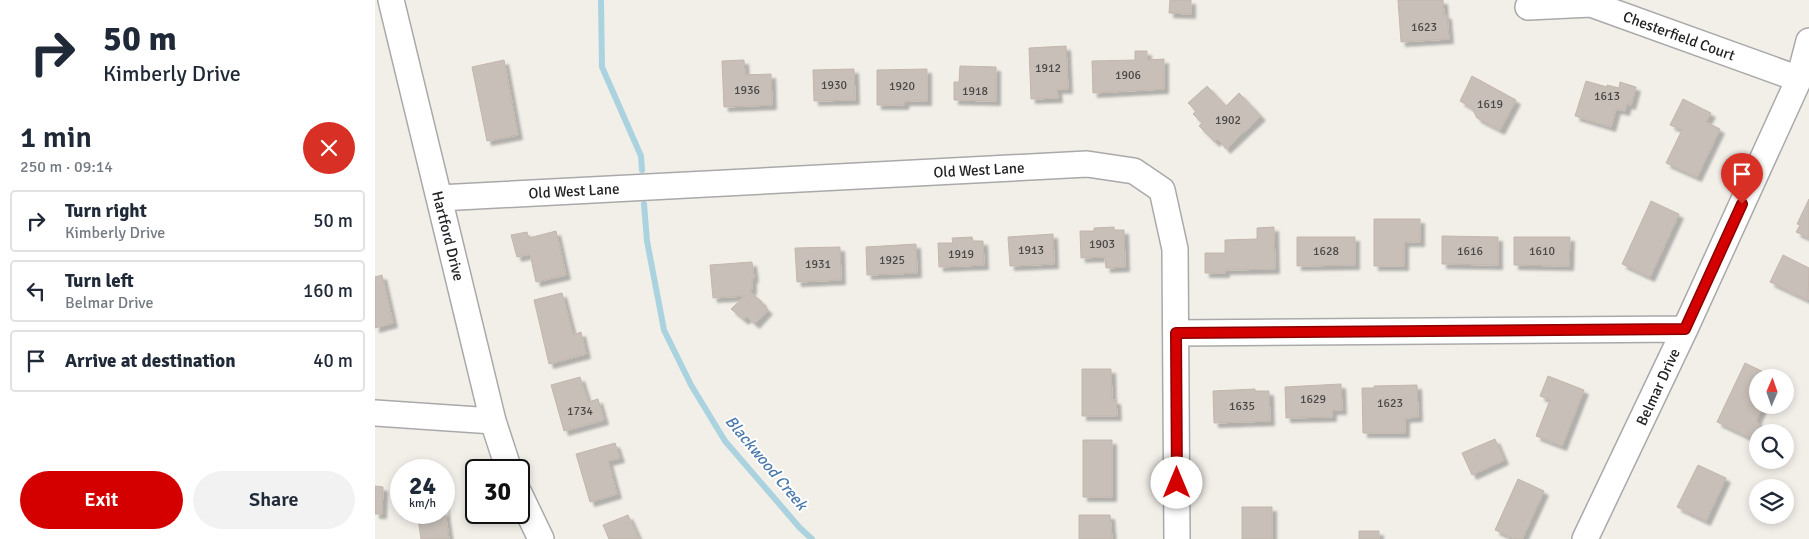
<!DOCTYPE html>
<meta charset="utf-8">
<style>
:root{--surface:#fff;--page:#f2f2f3;--text:#1f2937;--muted:#747a83;--line:#e0e1e3;--accent:#d40000}
body{margin:0;font-family:Signika,sans-serif;background:var(--page);color:var(--text);height:100vh;display:flex;flex-direction:column;font-size:19px;white-space:nowrap}
*{box-sizing:border-box;margin:0}
p{font-size:16px;color:var(--muted)}
.icon{flex:none;width:28px;height:28px;fill:none;stroke:currentColor;stroke-width:2;stroke-linecap:round;stroke-linejoin:round}
.map{position:relative;flex:1;overflow:hidden}
.drawer{display:flex;flex-direction:column;background:var(--surface);width:375px}
.drawer>*{flex:none}
.guide{background:#fff;color:var(--text);overflow:hidden}
.needle{width:32px;rotate:2deg}
.tools{position:absolute;left:1374px;top:369px;display:grid;gap:10px}
.tools a{display:grid;place-items:center;width:45px;height:45px;border-radius:50%;background:var(--surface);box-shadow:0 2px 8px #0003;font-size:25px}
.speed{position:absolute;left:15px;top:459px;display:flex;gap:10px;font-size:25px;font-weight:700;text-align:center}
.speed>*{display:grid;place-content:center;width:65px;height:65px;border-radius:50%;background:var(--surface);box-shadow:0 2px 8px #0003;line-height:1}
.speed small{font-size:12px;font-weight:400}
.speed .limit{border:2px solid #111;border-radius:8px;background:#fff;color:#111}
.pin{position:absolute;display:grid;place-items:center;width:42px;height:42px;color:#fff;margin:-51px -21px;border-radius:50% 50% 50% 0;rotate:-45deg;box-shadow:0 0 5px #0007}
.pin .icon{rotate:45deg}
.me{position:absolute;width:55px;margin:-28px;rotate:0deg;stroke-linejoin:round;filter:drop-shadow(0 0 4px #0008)}
.turn{display:flex;align-items:center;gap:18px;height:105px;padding:0 20px;font-size:22px}
.turn .icon{width:65px;height:65px;stroke-width:2.5}
.turn b{display:block;font-size:35px;line-height:42px}
.round{display:grid;place-items:center;flex:none;width:52px;height:52px;border-radius:26px;background:var(--page)}
.summary{display:flex;align-items:center;justify-content:space-between;height:85px;padding:0 20px}
h1{font-size:30px;font-weight:600;line-height:38px}
.primary-button{display:flex;gap:10px;margin-top:auto;padding:10px 20px}
.primary-button a{flex:1;height:58px;border-radius:30px;background:var(--accent);color:#fff;font-size:20px;font-weight:600;line-height:58px;text-align:center}
.primary-button a+a{background:var(--page);color:var(--text)}
ul{padding:0;list-style:none}
li{display:flex;align-items:center;gap:15px;height:62px;margin:0 10px 8px;padding:0 10px;border:2px solid var(--line);border-radius:5px}
li div{flex:1}
li b{display:block;font-size:19px}
li em{font-style:normal}
main{display:flex;flex:1;min-height:0}
.map>svg:first-child{display:block}
.lines{fill:none;stroke-linecap:round;stroke-linejoin:round}
.stream{stroke:#aad3df;stroke-width:6}
.building{fill:#c7bfb8;stroke:#c4b6ab;filter:url(#shadow)}
.street-casing{stroke:#a9a9a9;stroke-width:28}
.street{stroke:#fff;stroke-width:25}
.route-casing{stroke:#8a0000;stroke-width:12}
.route{stroke:#d40000;stroke-width:9}
.labels{text-anchor:middle;dominant-baseline:central;stroke-width:4;stroke-linejoin:round;paint-order:stroke}
.number-label{font-size:12px;fill:#4b4948}
.street-label{font-size:15px;fill:#222;stroke:#fff}
.water-label{font-size:16px;font-style:italic;fill:#4a7aab;stroke:#fff}
</style>
<main>
<section class="drawer">
<div class="guide">
<div class="turn"><svg class="icon" aria-label="right" viewBox="0 0 24 24"><path d="M7 20v-9h11M14 6l5 5-5 5"/></svg><div><b>50 m</b>Kimberly Drive</div></div>
</div>
<div class="summary"><div><h1>1 min</h1><p>250 m · 09:14</p></div><a class="round" style="background:#d93025;color:#fff"><svg class="icon" aria-label="close" viewBox="0 0 24 24"><path d="M6 6l12 12M18 6L6 18"/></svg></a></div>
<ul>
<li><svg class="icon" aria-label="right" viewBox="0 0 24 24"><path d="M7 20v-9h11M14 6l5 5-5 5"/></svg><div><b>Turn right</b><p>Kimberly Drive</p></div><em>50 m</em></li>
<li><svg class="icon" aria-label="left" viewBox="0 0 24 24"><path d="M17 20v-9H6M10 6l-5 5 5 5"/></svg><div><b>Turn left</b><p>Belmar Drive</p></div><em>160 m</em></li>
<li><svg class="icon" aria-label="arrive" viewBox="0 0 24 24"><path d="M6 21V4h12l-3 4 3 4H6"/></svg><div><b>Arrive at destination</b></div><em>40 m</em></li>
</ul>
<div class="primary-button"><a>Exit</a><a>Share</a></div>
</section>
<div class="map">
<svg width="1434" height="539" viewBox="0 0 1434 539">
<defs>
<filter id="shadow"><feDropShadow dx="4.5" dy="4.5" stdDeviation="1" flood-color="#0004"/></filter>
</defs>
<rect width="100%" height="100%" fill="#f2efe9"/>
<g class="lines">
<path class="stream" d="M226,0L227,67L266,156L267,170
M269,204L272,241L289,330L316,385L350,441L425,528L437,539"/>
</g>
<path class="building" d="M795,0H816V14L794,13Z
M1023,0H1068L1069,15H1072L1074,39L1026,42Z
M691,46L693,89H682L683,98L656,99L654,48Z
M760,51H772V60L789,59V89L718,93L717,61L760,60Z
M129,60L143,135L112,141L97,67Z
M369,60L370,75L396,74L397,105L349,107L347,61Z
M585,66L621,67V101L579,100V82H584Z
M479,69L480,100L439,101L438,70Z
M552,69V101H530L529,105H502V70Z
M1097,76L1141,100L1125,130L1102,118L1097,108L1085,101Z
M1211,81L1232,87V85L1244,88L1245,82L1261,87L1256,105L1252,104L1250,111L1241,109L1236,127L1200,116Z
M832,86L851,106L864,93L886,116L851,149L843,139L840,142L824,126L827,123L818,114L821,111L813,103Z
M1308,99L1336,113L1331,122L1345,129L1322,177L1291,163L1307,130L1295,125Z
M1434,199V238L1421,232L1425,225L1422,224Z
M1276,201L1304,214L1275,277L1247,264Z
M999,219H1045V242H1029V266H999Z
M739,227V230H749L750,267L731,268L730,257L706,258L705,231H719V228Z
M899,227L900,269L850,270V273H830V253H850V240L882,239V228Z
M181,231L191,275L161,282L155,254L142,257L136,235L152,232L154,238Z
M678,234L679,264L635,266L633,237Z
M1067,236L1123,237V265L1067,264Z
M597,237L598,241H608L609,265L564,267L563,243H578L577,238Z
M922,237H980V265L922,266Z
M1139,237H1195L1194,266L1139,265Z
M541,244L542,273L492,275L491,247Z
M465,247L466,280L422,282L420,248Z
M1408,255L1434,268L1433,300L1395,282Z
M377,262L379,278H377V289L375,292L387,302L386,303L393,310L380,324L372,317L369,320L356,309L370,296L338,298L335,265Z
M7,275L18,323L0,328V277Z
M187,293L198,335L206,332L211,354L174,364L159,300Z
M1370,363L1401,378H1382V405H1388L1381,421L1385,424L1378,439L1342,422Z
M707,369H736L737,400H741L742,416H707Z
M1173,376L1209,390L1187,446L1161,436L1175,400L1165,396Z
M205,377L213,402L223,399L229,420L189,431L176,385Z
M966,384L967,410H957V417L911,418L910,387Z
M1042,385L1043,417L1030,418V433H988L987,388H999V386Z
M880,389V391H894L895,421L839,423L838,391Z
M1120,439L1129,460L1097,475L1087,453Z
M708,440H737V497H708Z
M240,443L245,458L233,461L242,494L215,502L201,454Z
M1323,465L1351,478L1331,521L1302,507Z
M1143,479L1169,491L1147,539H1140L1120,530Z
M0,486L8,487L7,514H0Z
M69,503L74,539H46L42,512H69Z
M867,507H897V539H867Z
M253,515L264,539H234L228,525Z
M704,515H735L737,539H704Z
M984,531H1004V539H984Z"/>
<g class="lines">
<defs>
<path id="street" d="M16,0L118,421L134,470
M1153,7L1216,4L1424,79
M64,198L712,164L759,171L787,190L800,249L802,539
M801,333L1310,329
M0,413L118,421
M144,493L166,539
M1210,539L1310,329L1424,79L1434,41"/>
</defs>
<use href="#street" class="street-casing"/>
<use href="#street" class="street"/>
</g>
<g class="lines">
<defs>
<path id="route" d="M802,483L801,333L1310,329L1367,204"/>
</defs>
<use href="#route" class="route-casing"/>
<use href="#route" class="route"/>
</g>
<g class="labels">
<g class="number-label">
<text x="1049" y="27">1623</text>
<text x="673" y="68">1912</text>
<text x="753" y="75">1906</text>
<text x="459" y="85">1930</text>
<text x="527" y="86">1920</text>
<text x="372" y="90">1936</text>
<text x="600" y="91">1918</text>
<text x="1232" y="96">1613</text>
<text x="1115" y="104">1619</text>
<text x="853" y="120">1902</text>
<text x="727" y="244">1903</text>
<text x="656" y="250">1913</text>
<text x="951" y="251">1628</text>
<text x="1095" y="251">1616</text>
<text x="1167" y="251">1610</text>
<text x="586" y="254">1919</text>
<text x="517" y="260">1925</text>
<text x="443" y="264">1931</text>
<text x="938" y="399">1629</text>
<text x="1015" y="403">1623</text>
<text x="867" y="406">1635</text>
<text x="205" y="411">1734</text>
</g>
<g class="street-label">
<text transform="translate(1304 36) rotate(20)">Chesterfield Court</text>
<text transform="translate(604 170) rotate(-3)">Old West Lane</text>
<text transform="translate(199 191) rotate(-3)">Old West Lane</text>
<text transform="translate(73 236) rotate(76)">Hartford Drive</text>
<text transform="translate(1283 387) rotate(-65)">Belmar Drive</text>
</g>
<g class="water-label">
<text transform="translate(391 463) rotate(50)">Blackwood Creek</text>
</g>
</g>
</svg>
<div class="tools">
<a><svg class="needle" viewBox="-14 -14 28 28"><path d="M0-13l5 13h-10z" fill="#e53935"/><path d="M0 13l5-13h-10z" fill="#747a83"/></svg></a>
<a><svg class="icon" aria-label="search" viewBox="0 0 24 24"><circle cx="10" cy="10" r="6"/><path d="M15 15l6 6"/></svg></a>
<a><svg class="icon" aria-label="layers" viewBox="0 0 24 24"><path d="M12 4l9 5-9 5-9-5zM3 14l9 5 9-5"/></svg></a>
</div>
<div class="speed"><div>24<small>km/h</small></div><div class="limit">30</div></div>
<div class="pin" style="left:1367px;top:204px;background:#d93025"><svg class="icon" aria-label="arrive" viewBox="0 0 24 24"><path d="M6 21V4h12l-3 4 3 4H6"/></svg></div>
<svg class="me" style="left:802px;top:483px" viewBox="-20 -20 40 40"><circle r="19" fill="#fff"/><path d="M0-13L10 11 0 6-10 11z" fill="#d40000"/></svg>
</div>
</main>
